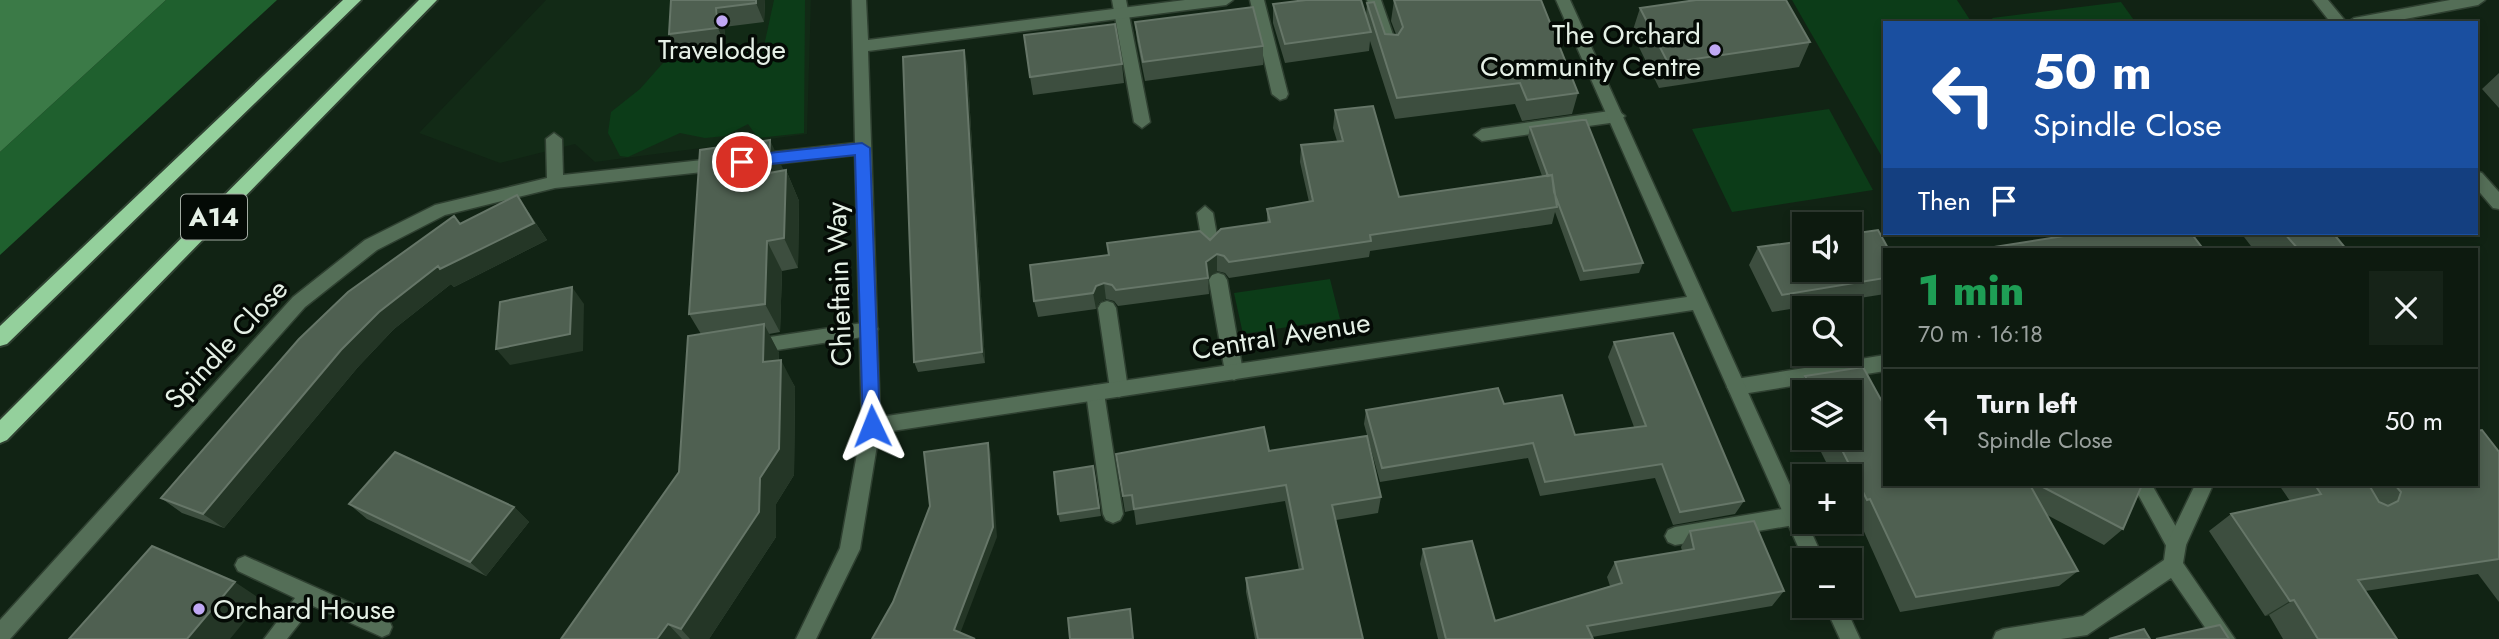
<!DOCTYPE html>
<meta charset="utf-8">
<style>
:root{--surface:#0d1a0f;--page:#162318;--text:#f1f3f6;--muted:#9aa19e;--line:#2d382f}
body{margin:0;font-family:Jost,sans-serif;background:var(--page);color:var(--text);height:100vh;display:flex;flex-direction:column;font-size:26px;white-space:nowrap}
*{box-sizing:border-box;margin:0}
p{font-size:23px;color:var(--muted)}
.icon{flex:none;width:38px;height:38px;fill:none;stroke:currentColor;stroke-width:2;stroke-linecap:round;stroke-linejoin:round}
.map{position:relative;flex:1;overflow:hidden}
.drawer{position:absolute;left:1883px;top:248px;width:595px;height:238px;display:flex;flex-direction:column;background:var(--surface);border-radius:0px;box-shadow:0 4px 10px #0003,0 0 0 2px var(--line)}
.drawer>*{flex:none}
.banner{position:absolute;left:1883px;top:21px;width:595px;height:214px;border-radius:0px;box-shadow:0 4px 10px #0003,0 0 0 2px var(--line);background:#1a4fa0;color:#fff;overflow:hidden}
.fabs{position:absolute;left:1792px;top:212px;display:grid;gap:14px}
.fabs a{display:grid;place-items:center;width:70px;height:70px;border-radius:0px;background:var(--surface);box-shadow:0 4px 10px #0003,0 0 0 2px var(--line);font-size:35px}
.pin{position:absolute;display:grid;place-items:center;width:60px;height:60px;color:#fff;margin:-30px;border:4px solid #fff;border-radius:50%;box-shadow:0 2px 7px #0007}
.me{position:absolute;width:77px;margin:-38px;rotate:358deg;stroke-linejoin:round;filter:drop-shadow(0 0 5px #0008)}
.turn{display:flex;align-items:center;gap:24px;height:147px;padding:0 35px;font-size:32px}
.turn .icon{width:91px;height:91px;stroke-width:2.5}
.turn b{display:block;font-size:49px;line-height:60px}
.then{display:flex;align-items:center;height:66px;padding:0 35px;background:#0003;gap:14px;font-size:26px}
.round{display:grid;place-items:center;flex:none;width:74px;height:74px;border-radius:0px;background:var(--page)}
.head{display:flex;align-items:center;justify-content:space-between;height:119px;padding:0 35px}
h1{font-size:42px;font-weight:800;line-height:52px;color:#1e9e55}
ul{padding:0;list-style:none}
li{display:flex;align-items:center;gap:21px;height:105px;padding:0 35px;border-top:2px solid var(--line)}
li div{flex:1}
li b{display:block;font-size:26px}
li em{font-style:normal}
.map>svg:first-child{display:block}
.built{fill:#122a16}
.green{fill:#0c3c18}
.forest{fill:#1f602e}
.water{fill:#3b7a47}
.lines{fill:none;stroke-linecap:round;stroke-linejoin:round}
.service-casing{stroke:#2f4031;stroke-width:3}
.minor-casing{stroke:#2f4031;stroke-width:3}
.tertiary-casing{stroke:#2f4031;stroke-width:3}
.trunk-casing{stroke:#2f4031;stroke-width:4}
.service{fill:#546e57;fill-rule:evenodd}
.minor{fill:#546e57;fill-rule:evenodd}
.tertiary{fill:#546e57;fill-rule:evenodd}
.trunk{fill:#94d09c;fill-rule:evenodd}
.wall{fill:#3d4e3f}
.shaded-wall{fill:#243626}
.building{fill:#4f6051;stroke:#667668;stroke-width:2}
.route{fill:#2563eb;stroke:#184099;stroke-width:2}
.poi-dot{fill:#c0a8f4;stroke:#040a05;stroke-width:2.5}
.labels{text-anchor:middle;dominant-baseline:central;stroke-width:7;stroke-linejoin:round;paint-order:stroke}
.shield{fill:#040a05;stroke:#a2aba2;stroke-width:2}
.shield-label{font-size:26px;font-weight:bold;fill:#e5f0e6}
.poi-label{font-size:28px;fill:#e5f0e6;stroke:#040a05;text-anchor:end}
.street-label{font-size:28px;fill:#e5f0e6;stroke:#040a05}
</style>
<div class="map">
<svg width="2499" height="639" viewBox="0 0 2499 639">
<rect width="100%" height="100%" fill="#112314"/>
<path class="built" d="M546,0H811L807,134L595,162L575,144L500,163L419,133Z"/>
<path class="green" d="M774,0H805L804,133L758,138L748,124L725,136L705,138L680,133L628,157L620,156L608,133L611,112L640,89L663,63L764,46Z
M1792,0H1957L1972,23H1885V162Z
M2121,2L2136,23H1995L1992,18Z
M1829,109L1873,190L1732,212L1692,129Z
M1330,279L1340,319L1243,334L1234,293Z"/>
<path class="forest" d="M166,0H277L0,255V152Z"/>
<path class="water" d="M0,0H166L0,152Z"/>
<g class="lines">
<defs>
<path id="service" d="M1112,0H1126L1150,122L1142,128L1134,122Z
M1250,0H1264L1288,94L1286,98L1280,100L1272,94Z
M1367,0H1381L1398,49L1395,53H1385L1382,49Z
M1617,110L1625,116L1617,122L1482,141L1474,135L1482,129Z
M1205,206L1213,213L1219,247L1211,254L1203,247L1197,213Z
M1218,273L1224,275L1227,280L1243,372L1240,377L1234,380L1228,377L1225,372L1209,280L1212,275Z
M1107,301L1113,303L1116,308L1128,389L1125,394L1119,397L1113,394L1110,389L1098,308L1101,303Z
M869,322L875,324L878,329L875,334L869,336L750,354L744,352L741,347L744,342L750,340Z
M1885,355V371L1736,395L1730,392L1727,387L1730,382L1736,379Z
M1095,385L1101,387L1104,393L1123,514L1120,520L1113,523L1106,520L1103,514L1086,393L1089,387Z
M2133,485H2152L2183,539L2186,545L2183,551L2176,554L2169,551Z
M1794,507L1801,510L1804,516L1801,522L1794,525L1675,545L1668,542L1665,536L1668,530L1675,527Z"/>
<path id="minor" d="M852,0H866L868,40L1185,0H1233L1226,5L868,51L880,417L1687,297L1556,0H1570L1824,560H1804L1693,310L879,433L860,549L816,639H796L840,548L862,426L855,155L756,166L748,160L756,154L855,143Z
M2450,0H2485L2478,5L2384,23H2347L2354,18Z
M554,133L562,139L563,175L721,158L729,164L721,170L555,188L445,215L377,250L305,307L10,639H0V620L293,297L365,240L435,205L547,178L546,139Z
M2195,485H2213L2186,545L2183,563L2235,639H2213L2171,578L2087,635L2061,639H1993L1996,632L2003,629L2083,616L2164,560L2166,545Z
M245,556L389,620L392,627L389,634L382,637L313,606L287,639H264L295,598L238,571L235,565L238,559Z
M1825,606H1845L1860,639H1840Z"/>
<path id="tertiary" d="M2313,0H2328L2347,23H2331Z
M2476,171L2482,173L2499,192V209L2493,208L2476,188Z"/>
<path id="trunk" d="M343,0H361L7,344L0,346V326Z
M419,0H437L7,440L0,443V420Z"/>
</defs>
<use href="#service" class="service-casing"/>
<use href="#minor" class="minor-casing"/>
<use href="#tertiary" class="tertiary-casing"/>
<use href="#trunk" class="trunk-casing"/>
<use href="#service" class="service"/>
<use href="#minor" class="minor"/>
<use href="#tertiary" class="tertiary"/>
<use href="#trunk" class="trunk"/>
</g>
<path class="wall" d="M671,0H765L764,22L724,27L726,47L678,53L669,34Z
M1394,0L1578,93L1572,114L1522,121L1515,104L1395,119L1370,41L1369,51L1285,63L1273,23V4L1366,16L1367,3L1385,34H1396L1391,21Z
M1640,8L1810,42L1799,67L1659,88L1632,33Z
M1135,22L1263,46V65L1145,81L1137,41Z
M967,62L985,363L918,372L914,362Z
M1122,64L1124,83L1033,95L1030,77Z
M2499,73V108L2482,89Z
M1335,110L1399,197L1542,176L1528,137L1530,127L1643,263L1639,273L1580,281L1555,212L1552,224L1370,251L1369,257L1229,278L1225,273L1217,271L1208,278L1209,294L1118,306L1114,301L1106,299L1099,302L1096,309L1038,317L1034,301L1109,255L1210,240L1267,222V209L1309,202L1300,162L1301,145L1337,141L1333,128Z
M786,170L799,201L798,268L782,271L780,332L769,334L779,353V360L795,387L794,475L776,504V537L709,639H561L679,472L701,334L689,314L783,171Z
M529,213L547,240L454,287L451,284L394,329L358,367L224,528L182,513L161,498L460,224Z
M2241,233H2333L2347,250H2254Z
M1758,247L1885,250V294L1772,312L1749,265Z
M1614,342L1744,501L1735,514L1673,525L1655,478L1540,496L1528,458L1380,482L1364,424L1366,410L1504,404L1575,435L1634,427L1608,357Z
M1863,367L1885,407V485H2142L2123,529L2104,545L2047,515L2078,571L2059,586L1900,612L1857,516H1853L1850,509V476H1833L1814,438H1850V392H1804V417L1793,394L1805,376Z
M1269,451L1381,497L1378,513L1336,520L1363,639H1255L1246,592V578L1299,570L1285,501L1136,525L1134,510L1125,512L1116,454Z
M2499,452V602L2478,574L2365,591L2397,639H2283L2269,615L2265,616L2209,531L2231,514L2290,501L2279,485H2476Z
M1095,474L1101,516L1060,522L1058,514Z
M349,504L514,507L529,522L486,576L367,519Z
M1690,531L1784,591L1772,606L1592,637L1593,639H1438L1420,564L1423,549L1495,621L1610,586L1607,577L1615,562L1682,551L1681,547Z"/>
<path class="shaded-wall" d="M756,0H765L764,22L756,3Z
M716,8L724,27L726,47L718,28Z
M964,50L967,62L985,363L982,352Z
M770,140L784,171L769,173Z
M786,170L799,201L798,268L784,238Z
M517,195L547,240L454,287L451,284L394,329L358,367L224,528L203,514L341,350L379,312L438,266Z
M767,241L782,271L780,332L765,304Z
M1217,254V271L1207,279L1206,262Z
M1104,283L1106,299L1099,302L1096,309L1093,293L1096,286Z
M572,287L584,304L583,351L510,365L496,349Z
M764,324L779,353L778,390L763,362Z
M781,360L795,387L794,475L776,504V537L709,639H690L681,629L760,478Z
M988,443L991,454L997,537L958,639L954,630Z
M514,507L529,522L486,576L470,562Z
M235,582L262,600L230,639H187Z
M2294,600L2269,615L2265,616L2290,601Z
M668,624L682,639H657Z"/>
<path class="building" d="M671,0H756V3L716,8L718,28L669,34Z
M1306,0H1361L1371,32L1285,44L1273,4Z
M1394,0H1541L1578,93L1527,100L1520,83L1397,98L1367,3L1374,2L1385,34L1398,35L1403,27Z
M1696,0H1786L1810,42L1668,63L1640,8Z
M1253,7L1263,46L1143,62L1135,22Z
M1115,24L1122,64L1030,77L1024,35Z
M964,50L982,352L914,362L903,57Z
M1373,106L1399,197L1552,175L1557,207L1370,235L1371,241L1229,262L1224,256L1217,254L1206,262L1208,278L1116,290L1112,285L1104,283L1096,286L1093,293L1034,301L1030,265L1109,255L1107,243L1200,231L1210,240L1221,229L1270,222L1267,209L1313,201L1301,145L1343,141L1335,110Z
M1582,120H1586L1643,263L1584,271L1554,192L1552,175L1548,176L1530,127Z
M770,140L769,173L786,170L784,238L767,241L765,304L689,314L700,150Z
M517,195L534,223L440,269L438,266L379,312L341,350L203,514L161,498L299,339L348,292L454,216L460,224Z
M1878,230L1889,250H1885V278L1782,295L1758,247L1804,241V270H1850V234Z
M2083,233H2191L2204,250H1975Z
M2284,233H2333L2347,250H2299Z
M572,287L570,334L496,349L500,302Z
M764,324L763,362L781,360L779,449L760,478L759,512L681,629L668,624L657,639H561L679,472L688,336Z
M1673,333L1744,501L1680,512L1662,464L1545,482L1533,443L1382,468L1366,410L1498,388L1504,404L1562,395L1575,435L1646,426L1614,342Z
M1863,367L1885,407V485H2030L2078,571L1916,597L1870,499L1867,500L1836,438H1850V392H1813L1805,376Z
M1264,427L1269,451L1367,436L1381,497L1332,505L1363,639H1258L1246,578L1303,569L1286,485L1134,509L1132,495L1123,496L1116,454Z
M2482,430L2499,452V559L2358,580L2397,639H2318L2294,600L2290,601L2231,514L2321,494L2315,485H2369L2379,502L2388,506L2398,501L2401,492L2395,485H2476V431Z
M988,443L993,527L954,630L975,639H872L893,602L930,506L924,452Z
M395,452L514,507L470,562L349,504Z
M1093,466L1099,508L1058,514L1054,472Z
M2039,485H2142L2123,529Z
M1754,521L1784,591L1587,626L1593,639H1446L1423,549L1472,541L1495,621L1622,583L1615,562L1694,549L1690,531Z
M152,546L235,582L187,639H69Z
M1130,609L1133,639H1070L1068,618Z
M2220,625L2229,639H2156Z
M2144,629L2150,639H2109Z"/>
<path class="route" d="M862,143L870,148L880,426L872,434L863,426L855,155L742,167L735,162L742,156Z"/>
<g class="poi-dot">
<circle cx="722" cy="21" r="7"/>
<circle cx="1715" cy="50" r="7"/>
<circle cx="199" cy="609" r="7"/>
</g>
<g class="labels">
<rect class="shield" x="181" y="194.5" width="66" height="45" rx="5"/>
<g class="shield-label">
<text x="214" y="217">A14</text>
</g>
<g class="poi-label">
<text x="1701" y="34">The Orchard<tspan x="1701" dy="32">Community Centre</tspan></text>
<text x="722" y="49" text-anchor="middle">Travelodge</text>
<text x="213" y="609" text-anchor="start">Orchard House</text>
</g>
<g class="street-label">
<text transform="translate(839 284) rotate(-92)">Chieftain Way</text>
<text transform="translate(1281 336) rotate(-9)">Central Avenue</text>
<text transform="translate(226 344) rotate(-47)">Spindle Close</text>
</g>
</g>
</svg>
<div class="fabs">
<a><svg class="icon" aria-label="sound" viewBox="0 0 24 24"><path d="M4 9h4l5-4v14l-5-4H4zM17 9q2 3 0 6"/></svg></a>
<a><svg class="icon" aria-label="search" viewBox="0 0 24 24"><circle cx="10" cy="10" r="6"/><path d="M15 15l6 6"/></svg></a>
<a><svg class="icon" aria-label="layers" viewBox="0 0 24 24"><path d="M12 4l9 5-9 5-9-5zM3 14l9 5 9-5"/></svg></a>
<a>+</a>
<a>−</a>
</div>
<div class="pin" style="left:742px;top:162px;background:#d93025"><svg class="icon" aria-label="arrive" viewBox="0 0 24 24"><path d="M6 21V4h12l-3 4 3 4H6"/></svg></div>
<svg class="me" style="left:872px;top:426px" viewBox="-20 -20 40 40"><path d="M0-17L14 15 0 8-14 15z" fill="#2563eb" stroke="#fff" stroke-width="4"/></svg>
<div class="banner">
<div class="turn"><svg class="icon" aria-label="left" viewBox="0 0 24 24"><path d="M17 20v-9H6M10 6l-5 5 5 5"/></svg><div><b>50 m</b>Spindle Close</div></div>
<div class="then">Then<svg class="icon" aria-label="arrive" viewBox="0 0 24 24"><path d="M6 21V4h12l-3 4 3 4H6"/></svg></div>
</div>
<section class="drawer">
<div class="head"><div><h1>1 min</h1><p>70 m · 16:18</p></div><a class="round"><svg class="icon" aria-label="close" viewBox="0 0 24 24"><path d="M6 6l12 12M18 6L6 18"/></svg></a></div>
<ul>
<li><svg class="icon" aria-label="left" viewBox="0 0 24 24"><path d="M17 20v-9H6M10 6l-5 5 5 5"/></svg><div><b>Turn left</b><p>Spindle Close</p></div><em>50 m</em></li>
</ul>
</section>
</div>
